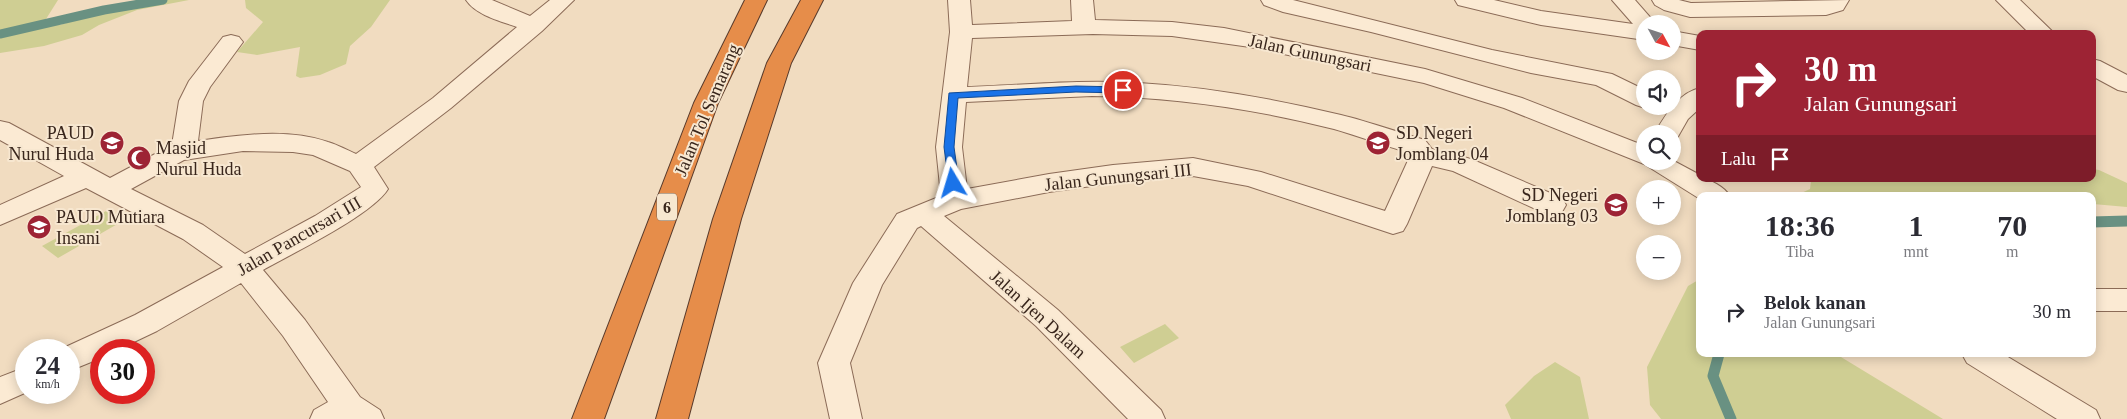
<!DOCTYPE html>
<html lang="id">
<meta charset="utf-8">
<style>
:root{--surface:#fff;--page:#f7f7f7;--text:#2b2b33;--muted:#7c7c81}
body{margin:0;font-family:Georgia,serif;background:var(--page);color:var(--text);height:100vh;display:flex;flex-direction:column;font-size:19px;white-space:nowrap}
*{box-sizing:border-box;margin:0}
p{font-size:16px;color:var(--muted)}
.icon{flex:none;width:28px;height:28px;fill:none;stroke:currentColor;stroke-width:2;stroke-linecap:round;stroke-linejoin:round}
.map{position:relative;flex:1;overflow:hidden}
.sheet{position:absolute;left:1696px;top:192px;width:400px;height:165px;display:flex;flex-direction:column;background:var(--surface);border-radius:10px;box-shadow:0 2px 12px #0003}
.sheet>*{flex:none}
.guide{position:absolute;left:1696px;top:30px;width:400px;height:152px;border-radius:10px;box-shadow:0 2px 12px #0003;background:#9d2334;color:#fff;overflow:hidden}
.needle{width:32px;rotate:130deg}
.tools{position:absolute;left:1636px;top:15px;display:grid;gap:10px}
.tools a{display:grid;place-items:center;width:45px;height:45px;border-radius:50%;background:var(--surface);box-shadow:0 2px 12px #0003;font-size:25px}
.speed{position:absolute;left:15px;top:339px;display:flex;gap:10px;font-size:25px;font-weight:700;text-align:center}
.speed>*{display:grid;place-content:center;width:65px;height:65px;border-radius:50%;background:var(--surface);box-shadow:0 2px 12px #0003;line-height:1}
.speed small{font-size:12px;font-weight:400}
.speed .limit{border:8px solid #d22;background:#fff;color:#111}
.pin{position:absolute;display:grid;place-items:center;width:42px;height:42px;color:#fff;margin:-21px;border:2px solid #fff;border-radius:50%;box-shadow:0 1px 5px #0007}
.me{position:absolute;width:55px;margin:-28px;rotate:353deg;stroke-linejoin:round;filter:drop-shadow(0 0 4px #0008)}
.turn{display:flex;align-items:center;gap:18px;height:105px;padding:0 25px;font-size:22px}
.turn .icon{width:65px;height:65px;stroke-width:2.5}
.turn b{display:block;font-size:35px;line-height:42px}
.then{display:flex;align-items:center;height:48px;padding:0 25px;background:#0003;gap:10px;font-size:19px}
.eta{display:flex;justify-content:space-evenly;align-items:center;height:85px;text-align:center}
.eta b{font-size:30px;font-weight:700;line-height:35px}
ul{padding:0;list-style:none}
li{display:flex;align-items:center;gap:15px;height:70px;padding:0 25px}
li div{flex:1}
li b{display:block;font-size:19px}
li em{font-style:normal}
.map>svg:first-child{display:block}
.green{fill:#cfce93}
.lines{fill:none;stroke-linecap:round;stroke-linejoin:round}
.stream-far1{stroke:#699182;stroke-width:9}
.stream{stroke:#699182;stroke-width:11}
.minor-casing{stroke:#8b6b57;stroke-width:2}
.motorway-casing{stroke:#583a2b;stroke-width:2}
.minor{fill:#fbead3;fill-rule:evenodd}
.motorway{fill:#e68d4a;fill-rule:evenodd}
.route{fill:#1a73e8;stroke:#114b97}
.labels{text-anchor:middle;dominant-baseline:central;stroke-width:4;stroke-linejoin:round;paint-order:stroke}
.shield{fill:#f7e7d0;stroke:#726052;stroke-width:1}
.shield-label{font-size:16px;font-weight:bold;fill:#39261c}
.street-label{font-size:18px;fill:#39261c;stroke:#f7e7d0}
.poi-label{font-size:18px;fill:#39261c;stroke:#f7e7d0;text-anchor:start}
</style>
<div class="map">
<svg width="2127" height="419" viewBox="0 0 2127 419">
<rect width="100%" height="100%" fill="#f1dcc0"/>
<path class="green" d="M0,0H58L46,19L48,24L60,25L137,0H189L137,10L99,25L82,35L44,46L0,53Z
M245,0H390L371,27L350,46L346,64L320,75L300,78L296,76L300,47L257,55L237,52L263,22L246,8Z
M2093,169L2099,170L2127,183V207L2093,204L2092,196L1797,195L1810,189L1811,181L1807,179H2092Z
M106,211L121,222L58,258L42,246Z
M1700,279V354H1836L1943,419H1661L1650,405L1647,367L1688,286Z
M1165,324L1179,338L1134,363L1120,347Z
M1555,362L1580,377L1589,419H1511L1505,405L1534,376Z"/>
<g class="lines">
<path class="stream-far1" d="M0,34L104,10L163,0"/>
<path class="stream" d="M2092,222L2127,221
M1719,354L1713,376L1731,419"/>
<defs>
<path id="minor" d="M466,0H492L530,16L550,0H574L542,31L451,108L374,167L388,189C372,215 293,253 263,270L305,320L360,397L380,410L384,419H310L314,410L328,402L283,336L241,283L157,331L117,350H101V358L69,371V350H59L135,315L223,267L183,239L86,188L0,225V205L64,176L0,140V121L9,123L110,178L172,145L179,101L189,81L223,37L231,35L239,37L243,42L210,87L203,101L198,141C240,135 287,128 328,142C338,145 347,150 356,154L433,98L517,27C500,21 476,15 466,0ZM243,151L293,152L313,155L350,171L361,187L315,216L245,254L203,225L131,189L184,160Z
M948,0H970L972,25L1072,21L1071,0H1093L1095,20L1172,22L1224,28L1425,69L1522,98L1645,146V161H1672V160L1700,175V179C1711,179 1724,187 1730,196H1700V199L1644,164L1504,108L1424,83L1250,47L1172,36L1093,34L972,38L967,87C1024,85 1082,79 1139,83C1207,87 1275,99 1341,115C1370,122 1397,132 1425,140L1432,149L1471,159L1562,198L1566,205L1562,212L1552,214L1542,212L1453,171L1432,166L1407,224L1403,231L1393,234L1248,186L1193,176L1113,183L1049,192L961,209L944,216L1058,310L1161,410L1165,419H1128L1036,326L921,226L917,228L882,285L850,363L862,419H830L818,363L853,283L897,214L941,196L936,147L950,32ZM1092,96C1173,97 1255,109 1334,129C1358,136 1382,145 1407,152L1410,156L1385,211L1261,172L1193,158L1113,165L1049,174L967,189L962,147L966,102Z
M1261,0H1293L1492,50L1612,74L1645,90V106H1650L1645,108L1636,105L1596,85L1531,73L1371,32L1283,12L1264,5Z
M1455,0H1494L1541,11L1633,24L1612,0H1635L1656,24H1645V40L1541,25L1458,5Z
M1652,0H1679L1691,3L1849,0L1843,10L1826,15L1690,17L1664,10L1655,5Z
M1996,0H2020L2055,34H2030Z
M1672,31L1700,36V50L1672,45Z
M2092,59L2100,61L2127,75V92L2118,90L2092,76Z
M1700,88V108L1688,119L1676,140L1672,141V134H1654C1665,116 1678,93 1700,88Z
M2092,289H2127V311H2092Z
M1962,354H2003L2096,410L2100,419H2057L1967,363Z
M26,367L27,392L0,404V377Z"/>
<path id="motorway" d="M745,0H767L718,103L604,419H572L694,103Z
M801,0H823L791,63L741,219L688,419H656L713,219L767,63Z"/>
</defs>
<use href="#minor" class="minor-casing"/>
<use href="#motorway" class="motorway-casing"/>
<use href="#minor" class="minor"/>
<use href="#motorway" class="motorway"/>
</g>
<path class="route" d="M1076,86L1123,87L1128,90L1123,93L1076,92L958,98L954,147L959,183L957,186H949L944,147L949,93Z"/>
<defs>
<symbol id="school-disc" viewBox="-11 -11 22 22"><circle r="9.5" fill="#9d2334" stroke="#f7e7d0"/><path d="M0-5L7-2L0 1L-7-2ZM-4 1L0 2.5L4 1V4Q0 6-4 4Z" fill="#fff"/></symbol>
<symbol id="mosque-disc" viewBox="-11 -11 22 22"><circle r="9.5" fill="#9d2334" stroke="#f7e7d0"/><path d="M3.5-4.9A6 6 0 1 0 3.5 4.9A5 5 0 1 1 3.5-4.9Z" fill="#fff"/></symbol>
</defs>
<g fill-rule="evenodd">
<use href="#school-disc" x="98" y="129" width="28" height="28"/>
<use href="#school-disc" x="1364" y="129" width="28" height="28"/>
<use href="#mosque-disc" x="125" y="144" width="28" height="28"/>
<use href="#school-disc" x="1602" y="191" width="28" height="28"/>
<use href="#school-disc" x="25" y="213" width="28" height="28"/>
</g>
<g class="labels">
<rect class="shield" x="657" y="193.5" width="20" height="27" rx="4"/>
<g class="shield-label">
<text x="667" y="207">6</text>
</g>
<g class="street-label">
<text transform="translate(1310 53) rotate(12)">Jalan Gunungsari</text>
<text transform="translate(707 110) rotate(-67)">Jalan Tol Semarang</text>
<text transform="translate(1118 177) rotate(-6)">Jalan Gunungsari III</text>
<text transform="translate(299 236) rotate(-30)">Jalan Pancursari III</text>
<text transform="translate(1038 314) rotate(42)">Jalan Ijen Dalam</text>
</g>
<g class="poi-label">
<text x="94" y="133" text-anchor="end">PAUD<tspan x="94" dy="21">Nurul Huda</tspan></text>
<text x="1396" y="133">SD Negeri<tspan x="1396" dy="21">Jomblang 04</tspan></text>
<text x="156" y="148">Masjid<tspan x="156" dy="21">Nurul Huda</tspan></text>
<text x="1598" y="195" text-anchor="end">SD Negeri<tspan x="1598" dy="21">Jomblang 03</tspan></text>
<text x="56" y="217">PAUD Mutiara<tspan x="56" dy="21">Insani</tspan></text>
</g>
</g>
</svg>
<div class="tools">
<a><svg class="needle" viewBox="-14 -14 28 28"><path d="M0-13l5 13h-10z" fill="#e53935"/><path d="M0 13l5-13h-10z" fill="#7c7c81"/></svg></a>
<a><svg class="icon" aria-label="sound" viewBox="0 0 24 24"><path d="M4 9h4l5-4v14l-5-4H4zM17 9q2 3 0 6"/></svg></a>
<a><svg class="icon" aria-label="search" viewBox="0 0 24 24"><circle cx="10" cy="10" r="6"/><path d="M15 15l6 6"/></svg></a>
<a>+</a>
<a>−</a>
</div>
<div class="speed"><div>24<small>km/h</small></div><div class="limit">30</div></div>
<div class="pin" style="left:1123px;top:90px;background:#d93025"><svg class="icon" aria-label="arrive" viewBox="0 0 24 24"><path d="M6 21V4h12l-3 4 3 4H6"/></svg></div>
<svg class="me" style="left:953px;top:183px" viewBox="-20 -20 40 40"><path d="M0-17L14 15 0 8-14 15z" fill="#1a73e8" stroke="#fff" stroke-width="4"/></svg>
<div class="guide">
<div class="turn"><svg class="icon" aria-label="right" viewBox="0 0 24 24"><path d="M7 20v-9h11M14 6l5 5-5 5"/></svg><div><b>30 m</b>Jalan Gunungsari</div></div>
<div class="then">Lalu<svg class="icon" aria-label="arrive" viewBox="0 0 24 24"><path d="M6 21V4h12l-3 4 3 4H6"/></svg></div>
</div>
<section class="sheet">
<div class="eta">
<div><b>18:36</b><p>Tiba</p></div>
<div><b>1</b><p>mnt</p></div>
<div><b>70</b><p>m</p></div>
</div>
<ul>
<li><svg class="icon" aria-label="right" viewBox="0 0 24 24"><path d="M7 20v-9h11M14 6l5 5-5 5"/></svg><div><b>Belok kanan</b><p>Jalan Gunungsari</p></div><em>30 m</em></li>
</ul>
</section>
</div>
